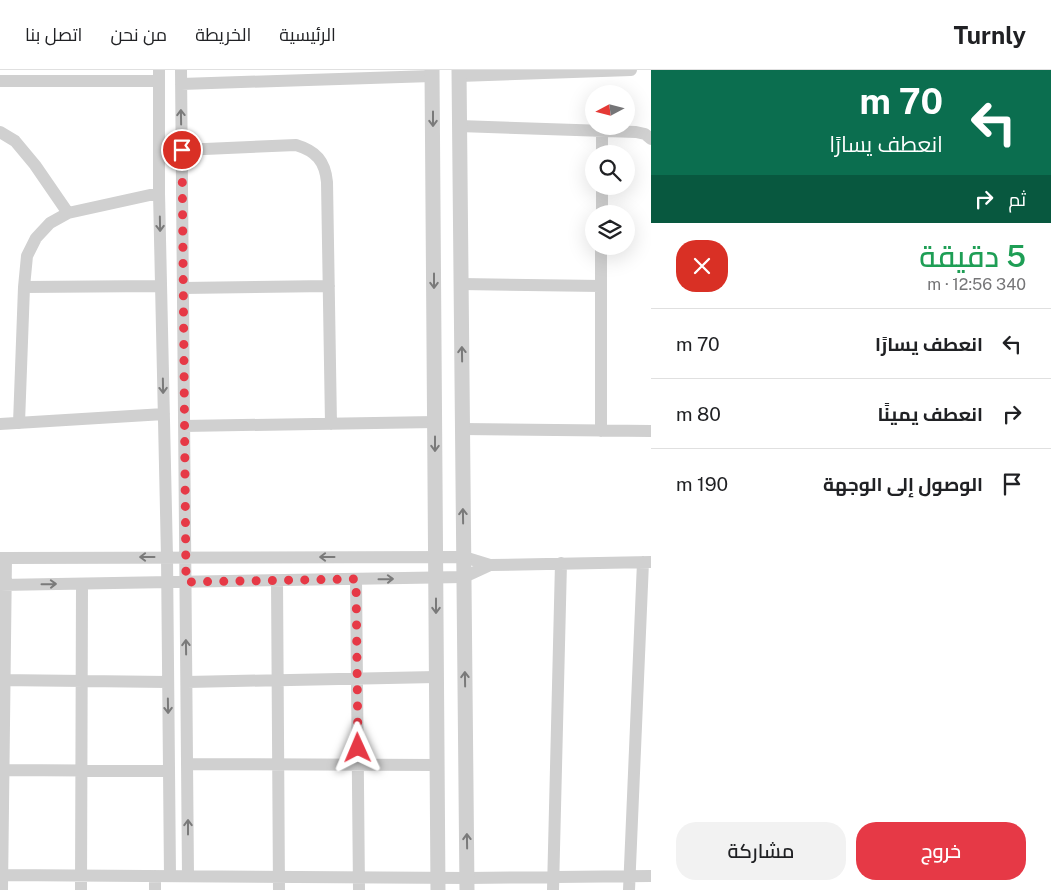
<!DOCTYPE html>
<html lang="ar">
<meta charset="utf-8">
<style>
:root{--surface:#fff;--page:#f2f2f2;--text:#202124;--muted:#757577;--line:#e0e0e0;--accent:#e63946}
body{margin:0;font-family:"Public Sans",Cairo,sans-serif;background:var(--page);color:var(--text);direction:rtl;height:100vh;display:flex;flex-direction:column;font-size:19px;white-space:nowrap}
*{box-sizing:border-box;margin:0}
p{font-size:16px;color:var(--muted)}
.icon{flex:none;width:28px;height:28px;fill:none;stroke:currentColor;stroke-width:2;stroke-linecap:round;stroke-linejoin:round}
.map{position:relative;flex:1;overflow:hidden;direction:ltr}
.drawer{display:flex;flex-direction:column;background:var(--surface);width:400px}
.drawer>*{flex:none}
.top-card{background:#0b6e4f;color:#fff;overflow:hidden}
.needle{width:32px;rotate:263deg}
.tools{position:absolute;left:585px;top:15px;display:grid;gap:10px}
.tools a{display:grid;place-items:center;width:50px;height:50px;border-radius:50%;background:var(--surface);box-shadow:0 5px 20px #0002;font-size:25px}
.pin{position:absolute;display:grid;place-items:center;width:42px;height:42px;color:#fff;margin:-21px;border:2px solid #fff;border-radius:50%;box-shadow:0 1px 5px #0007}
.me{position:absolute;width:55px;margin:-28px;rotate:359deg;stroke-linejoin:round;filter:drop-shadow(0 0 4px #0008)}
.turn{display:flex;align-items:center;gap:18px;height:105px;padding:0 25px;font-size:22px}
.turn .icon{width:65px;height:65px;stroke-width:2.5}
.turn b{display:block;font-size:35px;line-height:42px}
.then{display:flex;align-items:center;height:48px;padding:0 25px;background:#0003;gap:10px;font-size:19px}
.round{display:grid;place-items:center;flex:none;width:52px;height:52px;border-radius:20px;background:var(--page)}
.headline{display:flex;align-items:center;justify-content:space-between;height:85px;padding:0 25px}
h1{font-size:30px;font-weight:600;line-height:38px;color:#1e9e55}
.button{display:flex;gap:10px;margin-top:auto;padding:10px 25px}
.button a{flex:1;height:58px;border-radius:20px;background:var(--accent);color:#fff;font-size:20px;font-weight:600;line-height:58px;text-align:center}
.button a+a{background:var(--page);color:var(--text)}
ul{padding:0;list-style:none}
li{display:flex;align-items:center;gap:15px;height:70px;padding:0 25px;border-top:1px solid var(--line)}
li div{flex:1}
li b{display:block;font-size:19px}
li em{font-style:normal}
header{display:flex;align-items:center;gap:30px;box-sizing:border-box;height:70px;padding:0 25px;background:var(--surface);border-bottom:1px solid var(--line)}
header strong{font-size:24px}
nav{display:flex;gap:28px;margin-inline-start:auto;font-size:18px}
main{display:flex;flex:1;min-height:0}
.map>svg:first-child{display:block}
.lines{fill:none;stroke-linecap:round;stroke-linejoin:round}
.minor{stroke:#d0d0d0;stroke-width:12}
.tertiary{stroke:#d0d0d0;stroke-width:15}
.oneway{stroke:#7a7a7a}
.route{stroke:#e63946;stroke-width:9;stroke-dasharray:0 16.2}
</style>
<header>
<strong>Turnly</strong>
<nav><a>الرئيسية</a><a>الخريطة</a><a>من نحن</a><a>اتصل بنا</a></nav>
</header>
<main>
<section class="drawer">
<div class="top-card">
<div class="turn"><svg class="icon" aria-label="left" viewBox="0 0 24 24"><path d="M17 20v-9H6M10 6l-5 5 5 5"/></svg><div><b>70 m</b>انعطف يسارًا</div></div>
<div class="then">ثم<svg class="icon" aria-label="right" viewBox="0 0 24 24"><path d="M7 20v-9h11M14 6l5 5-5 5"/></svg></div>
</div>
<div class="headline"><div><h1>5 دقيقة</h1><p>340 m · 12:56</p></div><a class="round" style="background:#d93025;color:#fff"><svg class="icon" aria-label="close" viewBox="0 0 24 24"><path d="M6 6l12 12M18 6L6 18"/></svg></a></div>
<ul>
<li><svg class="icon" aria-label="left" viewBox="0 0 24 24"><path d="M17 20v-9H6M10 6l-5 5 5 5"/></svg><div><b>انعطف يسارًا</b></div><em>70 m</em></li>
<li><svg class="icon" aria-label="right" viewBox="0 0 24 24"><path d="M7 20v-9h11M14 6l5 5-5 5"/></svg><div><b>انعطف يمينًا</b></div><em>80 m</em></li>
<li><svg class="icon" aria-label="arrive" viewBox="0 0 24 24"><path d="M6 21V4h12l-3 4 3 4H6"/></svg><div><b>الوصول إلى الوجهة</b></div><em>190 m</em></li>
</ul>
<div class="button"><a>خروج</a><a>مشاركة</a></div>
</section>
<div class="map">
<svg width="651" height="820" viewBox="0 0 651 820">
<rect width="100%" height="100%" fill="#fff"/>
<g class="lines">
<path class="minor" d="M159,0V123L167,487L170,806
M181,0L188,806
M459,6L631,0
M0,11H159
M181,14L432,6
M459,56L636,62L645,64L651,69
M0,62L15,71L35,95L68,143
M182,80L296,75C316,81 325,91 327,112L331,354
M602,84V61
M602,144V116
M461,214L601,216
M24,217L161,216
M183,218L329,216
M19,353L24,217L27,186L36,168L50,153L68,143L159,123
M0,354L164,344
M184,356L435,352
M462,359L651,361
M601,361V176
M0,488L464,487L490,495L651,492
M356,509L359,820
M277,510L279,820
M0,515L464,507L490,495
M0,610L168,612
M187,612L436,607
M187,694L437,695
M0,700L169,701
M0,805L467,808L651,806
M2,820L6,488
M81,820L82,514
M155,820V806
M553,820L561,493
M629,820L643,492"/>
<path class="tertiary" d="M432,0L438,820
M459,0L467,820"/>
</g>
<defs><path id="oneway-shaft" d="M-6 0H5M1.5-3L5.5 0L1.5 3" fill="none" stroke-width="1.6" stroke-linecap="round" stroke-linejoin="round" transform="scale(1.25)"/></defs>
<g class="oneway">
<use href="#oneway-shaft" transform="translate(181 47) rotate(-91)"/>
<use href="#oneway-shaft" transform="translate(433 49) rotate(90)"/>
<use href="#oneway-shaft" transform="translate(160 154) rotate(89)"/>
<use href="#oneway-shaft" transform="translate(434 211) rotate(90)"/>
<use href="#oneway-shaft" transform="translate(462 284) rotate(-91)"/>
<use href="#oneway-shaft" transform="translate(163 316) rotate(89)"/>
<use href="#oneway-shaft" transform="translate(435 374) rotate(90)"/>
<use href="#oneway-shaft" transform="translate(463 446) rotate(-91)"/>
<use href="#oneway-shaft" transform="translate(147 487) rotate(180)"/>
<use href="#oneway-shaft" transform="translate(327 487) rotate(180)"/>
<use href="#oneway-shaft" transform="translate(386 509) rotate(-1)"/>
<use href="#oneway-shaft" transform="translate(49 514) rotate(-1)"/>
<use href="#oneway-shaft" transform="translate(436 536) rotate(90)"/>
<use href="#oneway-shaft" transform="translate(186 577) rotate(-91)"/>
<use href="#oneway-shaft" transform="translate(465 609) rotate(-91)"/>
<use href="#oneway-shaft" transform="translate(168 636) rotate(89)"/>
<use href="#oneway-shaft" transform="translate(188 757) rotate(-90)"/>
<use href="#oneway-shaft" transform="translate(467 771) rotate(-91)"/>
</g>
<g class="lines">
<path class="route" d="M182,80L186,512L356,509L358,678"/>
</g>
</svg>
<div class="tools">
<a><svg class="needle" viewBox="-14 -14 28 28"><path d="M0-13l5 13h-10z" fill="#e53935"/><path d="M0 13l5-13h-10z" fill="#757577"/></svg></a>
<a><svg class="icon" aria-label="search" viewBox="0 0 24 24"><circle cx="10" cy="10" r="6"/><path d="M15 15l6 6"/></svg></a>
<a><svg class="icon" aria-label="layers" viewBox="0 0 24 24"><path d="M12 4l9 5-9 5-9-5zM3 14l9 5 9-5"/></svg></a>
</div>
<div class="pin" style="left:182px;top:80px;background:#d93025"><svg class="icon" aria-label="arrive" viewBox="0 0 24 24"><path d="M6 21V4h12l-3 4 3 4H6"/></svg></div>
<svg class="me" style="left:358px;top:678px" viewBox="-20 -20 40 40"><path d="M0-17L14 15 0 8-14 15z" fill="#e63946" stroke="#fff" stroke-width="4"/></svg>
</div>
</main>
